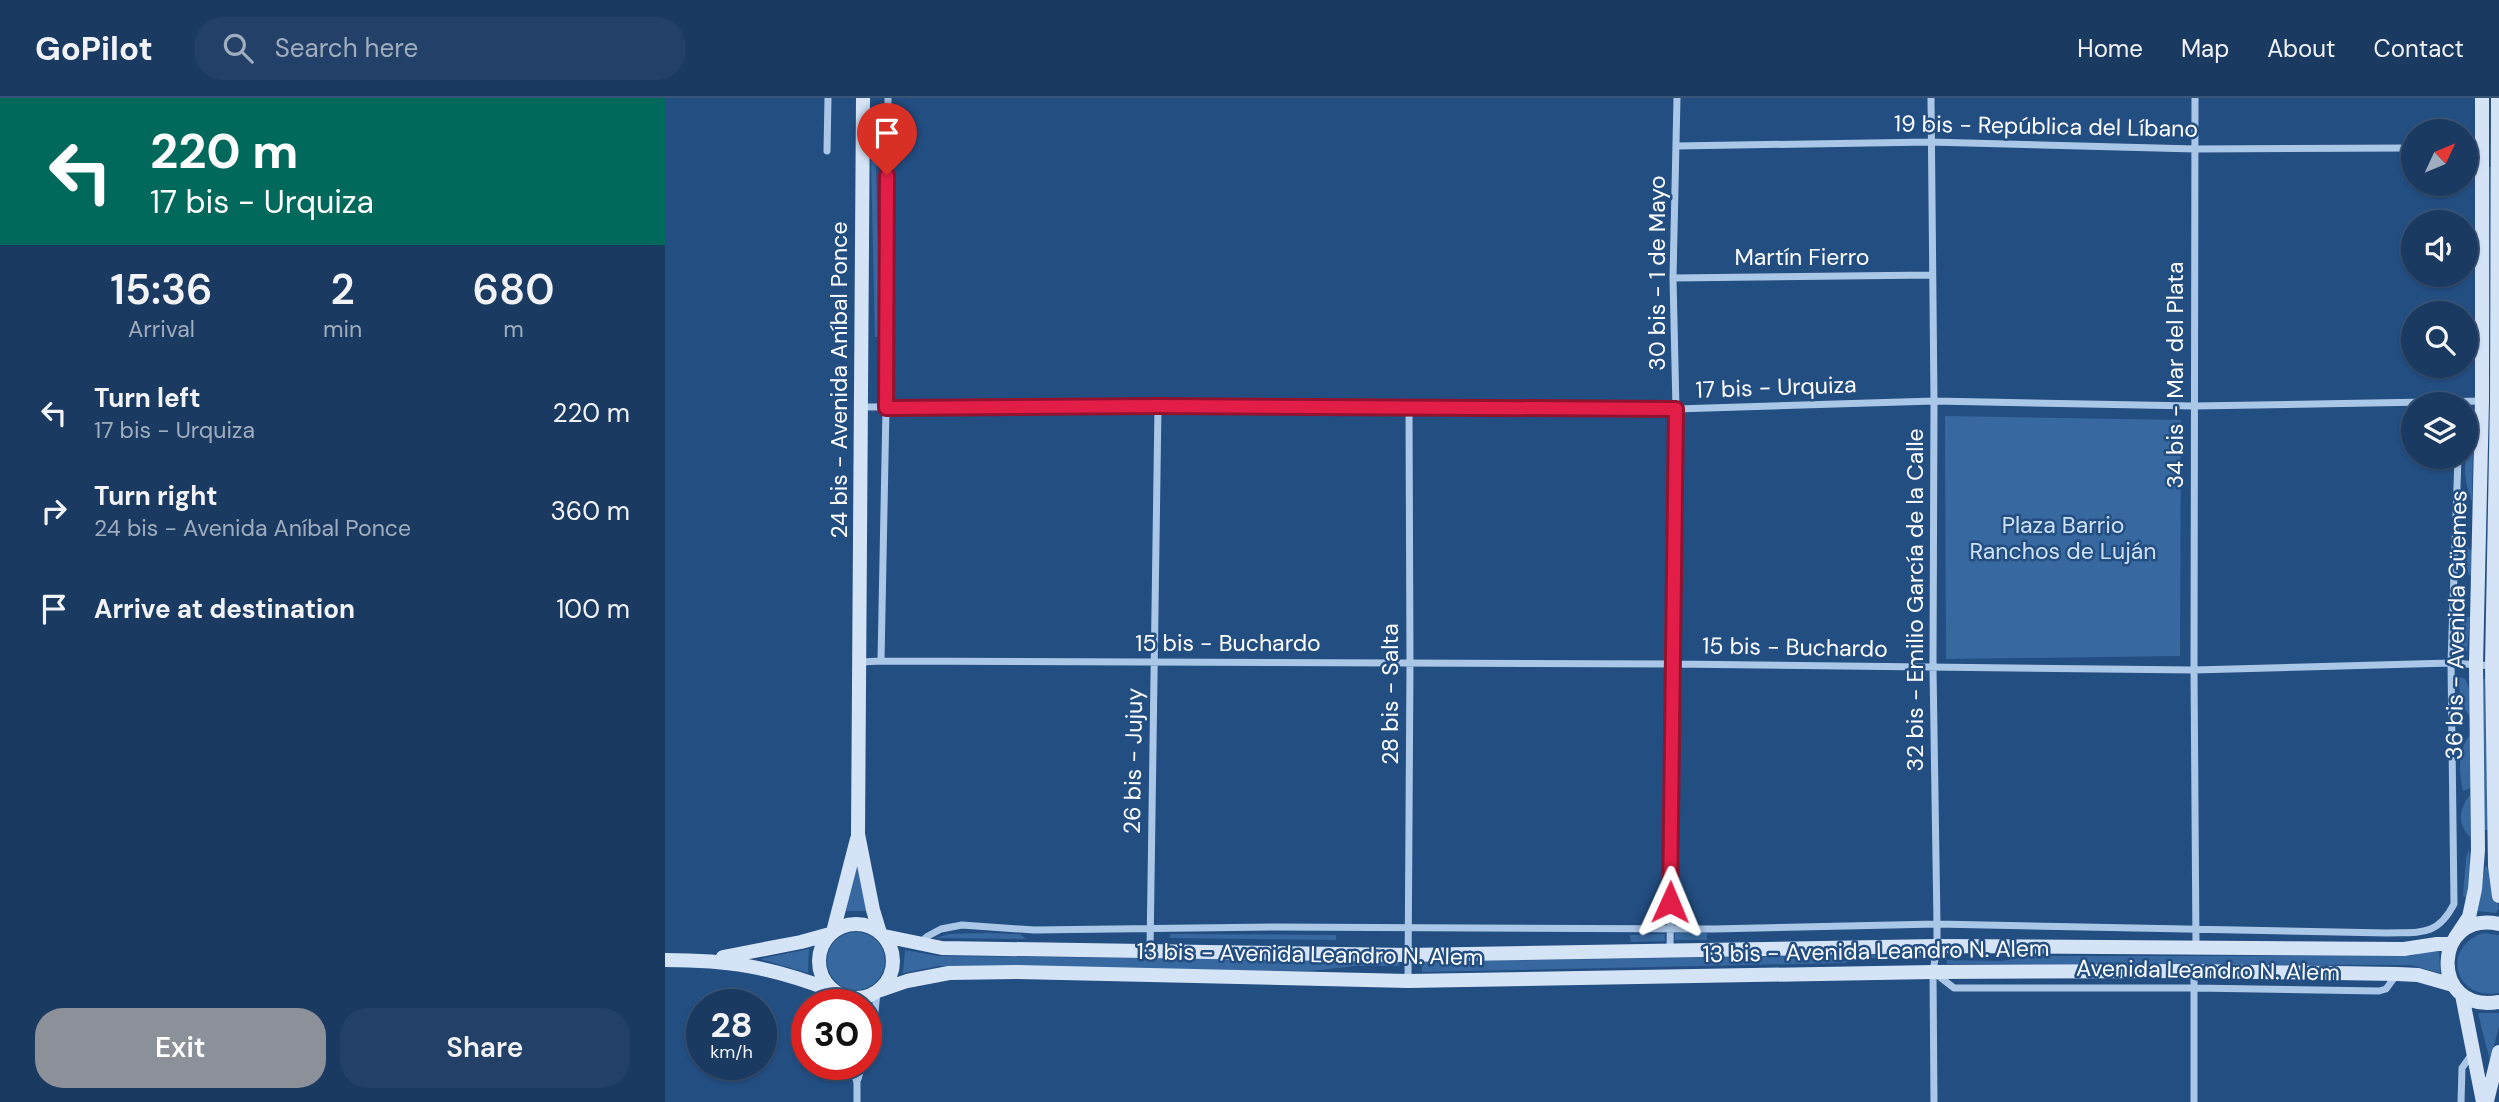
<!DOCTYPE html>
<meta charset="utf-8">
<style>
:root{--surface:#1a3a62;--page:#234168;--text:#f1f3f6;--muted:#9fadbe;--line:#385477;--accent:#8c9099}
body{margin:0;font-family:"DM Sans",sans-serif;background:var(--page);color:var(--text);height:100vh;display:flex;flex-direction:column;font-size:26px;white-space:nowrap}
*{box-sizing:border-box;margin:0}
p{font-size:23px;color:var(--muted)}
.icon{flex:none;width:38px;height:38px;fill:none;stroke:currentColor;stroke-width:2;stroke-linecap:round;stroke-linejoin:round}
.map{position:relative;flex:1;overflow:hidden}
.panel{display:flex;flex-direction:column;background:var(--surface);width:665px}
.panel>*{flex:none}
.banner{background:#00695c;color:#fff;overflow:hidden}
.needle{width:46px;rotate:46deg}
.buttons{position:absolute;left:1736px;top:21px;display:grid;gap:14px}
.buttons a{display:grid;place-items:center;width:77px;height:77px;border-radius:50%;background:var(--surface);box-shadow:0 2px 5px #0004,0 0 0 2px var(--line);font-size:35px}
.speed{position:absolute;left:21px;top:891px;display:flex;gap:14px;font-size:35px;font-weight:700;text-align:center}
.speed>*{display:grid;place-content:center;width:91px;height:91px;border-radius:50%;background:var(--surface);box-shadow:0 2px 5px #0004,0 0 0 2px var(--line);line-height:1}
.speed small{font-size:18px;font-weight:400}
.speed .limit{border:10px solid #d22;background:#fff;color:#111}
.pin{position:absolute;display:grid;place-items:center;width:60px;height:60px;color:#fff;margin:-72px -30px;border-radius:50% 50% 50% 0;rotate:-45deg;box-shadow:0 0 7px #0007}
.pin .icon{rotate:45deg}
.me{position:absolute;width:77px;margin:-38px;rotate:1deg;stroke-linejoin:round;filter:drop-shadow(0 0 5px #0008)}
.turn{display:flex;align-items:center;gap:24px;height:147px;padding:0 35px;font-size:32px}
.turn .icon{width:91px;height:91px;stroke-width:2.5}
.turn b{display:block;font-size:49px;line-height:60px}
.eta{display:flex;justify-content:space-evenly;align-items:center;height:119px;text-align:center}
.eta b{font-size:42px;font-weight:600;line-height:49px}
.button{display:flex;gap:14px;margin-top:auto;padding:14px 35px}
.button a{flex:1;height:80px;border-radius:28px;background:var(--accent);color:#fff;font-size:28px;font-weight:600;line-height:80px;text-align:center}
.button a+a{background:var(--page);color:var(--text)}
ul{padding:0;list-style:none}
li{display:flex;align-items:center;gap:21px;height:98px;padding:0 35px}
li div{flex:1}
li b{display:block;font-size:26px}
li em{font-style:normal}
header{display:flex;align-items:center;gap:42px;box-sizing:border-box;height:98px;padding:0 35px;background:var(--surface);border-bottom:2px solid var(--line)}
header strong{font-size:33px}
nav{display:flex;gap:38px;margin-inline-start:auto;font-size:24px}
.search{width:490px;height:63px;background:var(--page);display:flex;align-items:center;gap:18px;box-sizing:border-box;padding:0 24px;border-radius:28px;color:var(--muted);font-size:26px}
main{display:flex;flex:1;min-height:0}
.map>svg:first-child{display:block}
.green{fill:#37689f}
.lines{fill:none;stroke-linecap:round;stroke-linejoin:round}
.street{stroke:#aac7e7;stroke-width:7}
.secondary{stroke:#d4e4f6;stroke-width:14}
.route-casing{stroke:#92132f;stroke-width:18}
.route{stroke:#e11d48;stroke-width:12}
.labels{text-anchor:middle;dominant-baseline:central;stroke-width:5;stroke-linejoin:round;paint-order:stroke}
.street-label{font-size:23px;fill:#fff;stroke:#234e82}
.park-label{font-size:23px;fill:#cee1f6;stroke:#234e82}
</style>
<header>
<strong>GoPilot</strong>
<div class="search"><svg class="icon" aria-label="search" viewBox="0 0 24 24"><circle cx="10" cy="10" r="6"/><path d="M15 15l6 6"/></svg>Search here</div>
<nav><a>Home</a><a>Map</a><a>About</a><a>Contact</a></nav>
</header>
<main>
<section class="panel">
<div class="banner">
<div class="turn"><svg class="icon" aria-label="left" viewBox="0 0 24 24"><path d="M17 20v-9H6M10 6l-5 5 5 5"/></svg><div><b>220 m</b>17 bis - Urquiza</div></div>
</div>
<div class="eta">
<div><b>15:36</b><p>Arrival</p></div>
<div><b>2</b><p>min</p></div>
<div><b>680</b><p>m</p></div>
</div>
<ul>
<li><svg class="icon" aria-label="left" viewBox="0 0 24 24"><path d="M17 20v-9H6M10 6l-5 5 5 5"/></svg><div><b>Turn left</b><p>17 bis - Urquiza</p></div><em>220 m</em></li>
<li><svg class="icon" aria-label="right" viewBox="0 0 24 24"><path d="M7 20v-9h11M14 6l5 5-5 5"/></svg><div><b>Turn right</b><p>24 bis - Avenida Aníbal Ponce</p></div><em>360 m</em></li>
<li><svg class="icon" aria-label="arrive" viewBox="0 0 24 24"><path d="M6 21V4h12l-3 4 3 4H6"/></svg><div><b>Arrive at destination</b></div><em>100 m</em></li>
</ul>
<div class="button"><a>Exit</a><a>Share</a></div>
</section>
<div class="map">
<svg width="1834" height="1004" viewBox="0 0 1834 1004">
<rect width="100%" height="100%" fill="#234e82"/>
<path class="green" d="M206,63H211L215,239H210Z
M1824,69H1827L1824,279H1821Z
M1280,318L1516,322L1515,558L1281,561Z
M1808,344L1807,403C1799,384 1796,361 1808,344Z
M1800,447L1807,453L1806,479C1798,469 1798,460 1800,447Z
M1796,519H1805L1802,553L1790,556V544L1794,541Z
M1793,578L1800,581L1804,590L1806,620L1796,606Z
M1817,581H1821L1823,732H1819Z
M1806,636V690L1798,693C1794,674 1792,651 1806,636Z
M1805,697V739C1792,727 1794,710 1805,697Z
M1804,751L1806,788L1802,800L1798,798L1801,760Z
M192,766L202,813H179Z
M1822,768L1834,810L1831,815L1813,813L1811,811L1820,769Z
M162 863a29 29 0 1 1 58 0a29 29 0 1 1-58 0Z
M323,835L355,836L361,841L270,840L284,836Z
M1010,835H1042V842H1010Z
M1818,835L1834,837V895C1790,903 1775,850 1818,835Z
M506,836L671,837V842L504,840Z
M1000,836V843L966,844L965,837Z
M1774,850L1775,875L1746,867L1282,866V862L1337,863L1365,858H1746Z
M144,851L143,875L95,861Z
M240,852L273,858L734,863V868H690L646,873L274,868L238,875Z
M1258,856V860H1198L1179,865L757,874V864Z
M1813,915H1834V928L1825,963Z"/>
<g class="lines">
<path class="street" d="M1266,0L1269,303L1268,570L1272,826V848L1268,874L1269,1004
M1530,0L1529,572L1531,848
M1012,48L1265,44L1530,51L1748,50
M1801,50H1819
M162,53L163,0
M1008,180L1267,177
M197,309L493,308L1011,311L1269,303L1529,308L1819,303
M216,563L1008,566L1529,572L1786,565L1829,568
M196,564L216,563L221,310L223,0
M256,844L263,838L276,831L297,827L369,832L607,829L1049,831L1272,826L1722,835C1755,834 1772,839 1789,806L1786,565L1793,359
M485,852L493,308
M1005,853L1011,311L1008,180L1012,0
M1271,876L1289,890H1530L1714,893L1721,891L1732,876
M743,882L745,565L744,309
M174,896L176,906
M201,949L209,924L212,894
M187,966L192,985V1004
M193,981L197,966
M1529,1004V873
M1796,1004L1797,970L1807,956"/>
<path class="secondary" d="M198,0L193,736L208,812L215,835
M1833,0L1832,303L1827,568L1830,768L1834,798
M154 863a37 37 0 1 1 74 0a37 37 0 1 1-74 0Z
M1834,826C1768,811 1763,916 1834,904
M168,834L192,741
M219,838L277,850L743,857L1272,848L1739,851L1772,846H1786
M1790,840L1804,819L1810,791L1813,752L1811,566L1817,303V0
M58,859L136,844L165,836
M0,862C65,862 105,869 166,892
M216,892L242,883L284,875L352,874L743,883L1268,874L1529,873L1732,876L1753,877L1788,887
M1797,897L1818,1004
M1822,1003L1834,954"/>
</g>
<g class="lines">
<defs>
<path id="route" d="M222,77L221,310L493,308L1011,311L1005,804"/>
</defs>
<use href="#route" class="route-casing"/>
<use href="#route" class="route"/>
</g>
<g class="labels">
<g class="street-label">
<text transform="translate(1381 28) rotate(1)">19 bis - República del Líbano</text>
<text x="1137" y="159">Martín Fierro</text>
<text transform="translate(992 175) rotate(-90)">30 bis - 1 de Mayo</text>
<text transform="translate(1510 277) rotate(-90)">34 bis - Mar del Plata</text>
<text transform="translate(174 282) rotate(-90)">24 bis - Avenida Aníbal Ponce</text>
<text transform="translate(1111 289) rotate(-2)">17 bis - Urquiza</text>
<text transform="translate(1250 502) rotate(-90)">32 bis - Emilio García de la Calle</text>
<text transform="translate(1791 527) rotate(-89)">36 bis - Avenida Güemes</text>
<text x="563" y="545">15 bis - Buchardo</text>
<text transform="translate(1130 549) rotate(1)">15 bis - Buchardo</text>
<text transform="translate(725 596) rotate(-90)">28 bis - Salta</text>
<text transform="translate(468 663) rotate(-89)">26 bis - Jujuy</text>
<text transform="translate(1211 853) rotate(-1)">13 bis - Avenida Leandro N. Alem</text>
<text transform="translate(645 856) rotate(1)">13 bis - Avenida Leandro N. Alem</text>
<text transform="translate(1543 872) rotate(1)">Avenida Leandro N. Alem</text>
</g>
<g class="park-label">
<text x="1398" y="427">Plaza Barrio<tspan x="1398" dy="26">Ranchos de Luján</tspan></text>
</g>
</g>
</svg>
<div class="buttons">
<a><svg class="needle" viewBox="-14 -14 28 28"><path d="M0-13l5 13h-10z" fill="#e53935"/><path d="M0 13l5-13h-10z" fill="#9fadbe"/></svg></a>
<a><svg class="icon" aria-label="sound" viewBox="0 0 24 24"><path d="M4 9h4l5-4v14l-5-4H4zM17 9q2 3 0 6"/></svg></a>
<a><svg class="icon" aria-label="search" viewBox="0 0 24 24"><circle cx="10" cy="10" r="6"/><path d="M15 15l6 6"/></svg></a>
<a><svg class="icon" aria-label="layers" viewBox="0 0 24 24"><path d="M12 4l9 5-9 5-9-5zM3 14l9 5 9-5"/></svg></a>
</div>
<div class="speed"><div>28<small>km/h</small></div><div class="limit">30</div></div>
<div class="pin" style="left:222px;top:77px;background:#d93025"><svg class="icon" aria-label="arrive" viewBox="0 0 24 24"><path d="M6 21V4h12l-3 4 3 4H6"/></svg></div>
<svg class="me" style="left:1005px;top:804px" viewBox="-20 -20 40 40"><path d="M0-17L14 15 0 8-14 15z" fill="#e11d48" stroke="#fff" stroke-width="4"/></svg>
</div>
</main>
